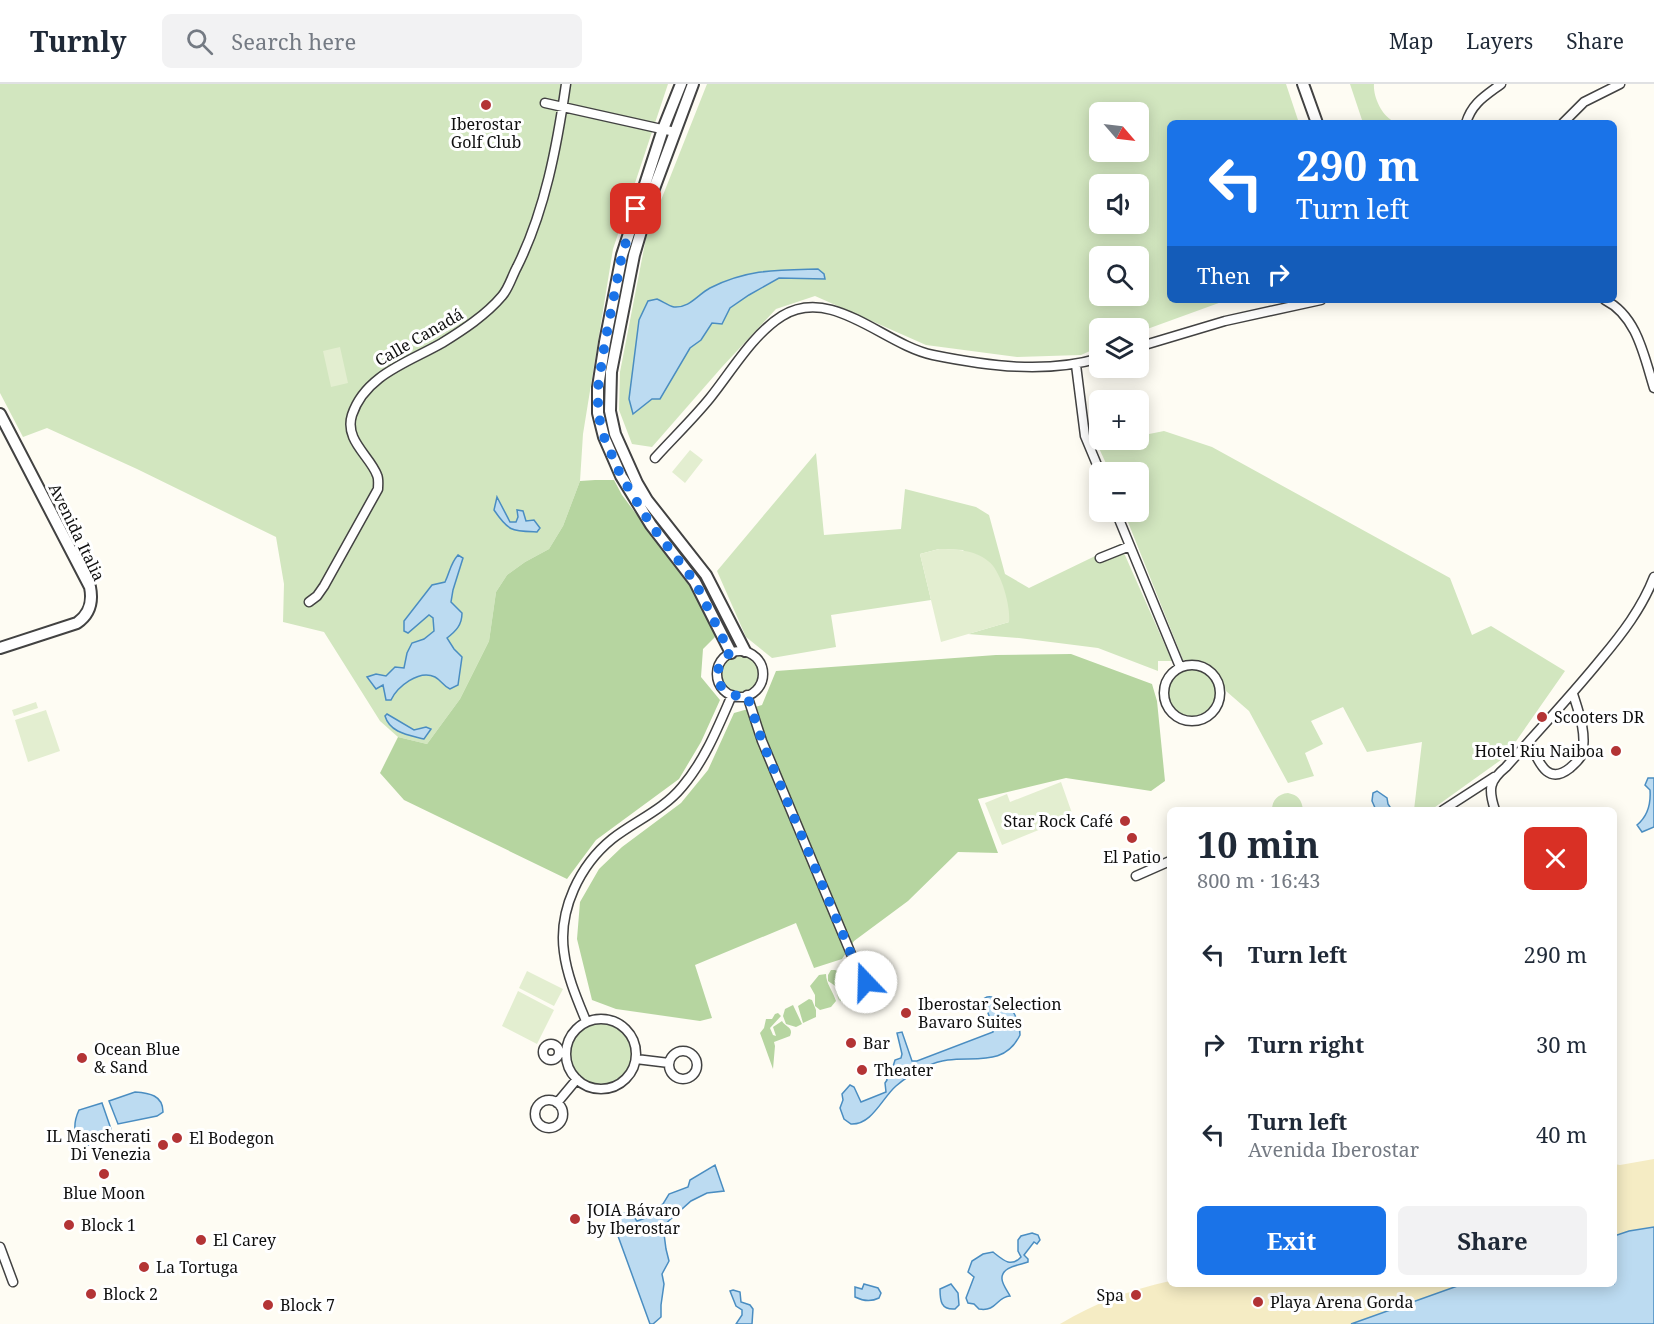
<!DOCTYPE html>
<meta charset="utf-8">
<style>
:root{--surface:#fff;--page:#f2f2f3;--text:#1f2937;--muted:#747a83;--line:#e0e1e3;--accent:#1a73e8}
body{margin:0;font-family:"Noto Serif",serif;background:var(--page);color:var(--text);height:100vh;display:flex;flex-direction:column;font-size:22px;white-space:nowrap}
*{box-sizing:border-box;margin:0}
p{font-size:20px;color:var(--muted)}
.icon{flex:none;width:33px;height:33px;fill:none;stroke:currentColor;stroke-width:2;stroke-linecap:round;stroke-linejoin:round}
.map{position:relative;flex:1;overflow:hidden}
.side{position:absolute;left:1167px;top:723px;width:450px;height:480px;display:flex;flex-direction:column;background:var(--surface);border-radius:9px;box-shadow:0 3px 15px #0003}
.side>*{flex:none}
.banner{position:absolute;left:1167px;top:36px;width:450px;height:183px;border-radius:9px;box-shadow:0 3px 15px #0003;background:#1a73e8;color:#fff;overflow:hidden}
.needle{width:39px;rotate:118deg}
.controls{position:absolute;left:1089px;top:18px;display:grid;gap:12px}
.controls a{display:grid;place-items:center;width:60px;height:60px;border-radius:9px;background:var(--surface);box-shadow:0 3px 15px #0003;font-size:30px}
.pin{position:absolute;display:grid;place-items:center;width:51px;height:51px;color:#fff;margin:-26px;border-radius:12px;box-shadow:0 3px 9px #0006}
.me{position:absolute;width:66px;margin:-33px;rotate:339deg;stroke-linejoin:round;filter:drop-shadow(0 0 4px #0008)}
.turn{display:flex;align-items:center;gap:21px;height:126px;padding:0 30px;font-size:27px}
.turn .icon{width:78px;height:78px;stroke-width:2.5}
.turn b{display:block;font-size:42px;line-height:51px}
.then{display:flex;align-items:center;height:57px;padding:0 30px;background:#0003;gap:12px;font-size:22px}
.round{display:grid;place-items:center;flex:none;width:63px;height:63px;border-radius:9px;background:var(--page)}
.overview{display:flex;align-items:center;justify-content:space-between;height:102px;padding:0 30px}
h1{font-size:36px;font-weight:700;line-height:45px}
.cta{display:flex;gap:12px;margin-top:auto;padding:12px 30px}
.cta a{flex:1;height:69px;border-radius:9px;background:var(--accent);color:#fff;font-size:24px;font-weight:700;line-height:69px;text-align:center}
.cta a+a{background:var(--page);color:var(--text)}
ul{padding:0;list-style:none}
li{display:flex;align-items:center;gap:18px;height:90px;padding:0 30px}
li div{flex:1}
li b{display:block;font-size:22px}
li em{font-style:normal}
header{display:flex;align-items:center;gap:36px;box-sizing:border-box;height:84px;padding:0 30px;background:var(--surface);border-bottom:2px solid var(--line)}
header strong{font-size:28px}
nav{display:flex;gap:33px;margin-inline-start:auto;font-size:21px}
.search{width:420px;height:54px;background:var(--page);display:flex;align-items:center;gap:15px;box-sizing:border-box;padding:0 21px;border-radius:9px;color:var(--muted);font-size:22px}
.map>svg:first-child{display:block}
.green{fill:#d2e6bf;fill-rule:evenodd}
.forest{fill:#b6d5a0}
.sand{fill:#f5ecc4}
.pitch{fill:#e3eed0}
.water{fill:#bcdbf1;stroke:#4a8dc1;stroke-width:1.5}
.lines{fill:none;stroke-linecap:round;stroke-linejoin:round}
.minor-casing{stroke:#424242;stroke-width:11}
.tertiary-casing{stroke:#424242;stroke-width:14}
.minor{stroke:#fff;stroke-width:8}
.tertiary{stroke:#fff;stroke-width:10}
.route{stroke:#1a73e8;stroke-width:10;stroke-dasharray:0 18}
.poi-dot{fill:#b33435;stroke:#fff;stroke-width:2}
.labels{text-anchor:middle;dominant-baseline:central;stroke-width:6;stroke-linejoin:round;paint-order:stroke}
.poi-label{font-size:16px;fill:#0f0f0f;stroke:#fff;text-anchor:start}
.street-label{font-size:16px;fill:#0f0f0f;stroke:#fff}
</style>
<header>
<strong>Turnly</strong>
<div class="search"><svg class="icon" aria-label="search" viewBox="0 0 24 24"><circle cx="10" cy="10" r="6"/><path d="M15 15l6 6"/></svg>Search here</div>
<nav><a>Map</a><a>Layers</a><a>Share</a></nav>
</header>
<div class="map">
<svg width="1654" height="1240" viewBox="0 0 1654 1240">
<rect width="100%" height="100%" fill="#fefcf3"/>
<path class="green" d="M0,0H668L613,165L583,350L580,397L563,442L549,465L525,478L507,491L496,508L489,557L460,615L427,660L398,653L380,637L324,548L283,538L284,500L276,453L137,385L47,344L23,353L0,309Z
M707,0H1286L1299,39H1170V216H1227L1139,248L1138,244H1100L1099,263L1081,271L1017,273L926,261L815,212L776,225L722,283L652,363L632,360L619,326L620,288L646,154ZM1100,28H1138V68H1100ZM1100,100H1138V140H1100ZM1100,172H1138V212H1100Z
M1350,0H1374C1373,12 1381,31 1393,37C1396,38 1400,38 1403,39H1363Z
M1164,347L1212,363L1450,494L1472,551L1491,542L1565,587L1505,673L1431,726H1414L1422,658L1367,668L1343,623L1311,637L1323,660L1305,669L1314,692L1288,699L1249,627L1226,607L1221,593L1198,576H1183L1124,428H1138V388H1110L1097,360L1120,356H1138L1139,352Z
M816,369L824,451L901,445L905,405L976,423L989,431L1005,490L1029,504L1120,460L1172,577H1158V587L1098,564L1019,554L968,550L1009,538L963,466L939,465L920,470L931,516L831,531L836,563L772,574L746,553L717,487Z
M717 590a23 23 0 1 1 46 0a23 23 0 1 1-46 0Z
M1164 609a28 28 0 1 1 56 0a28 28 0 1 1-56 0Z
M1288,709C1298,711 1302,716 1303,726H1272C1272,716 1278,710 1288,709Z
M566 970a35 35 0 1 1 70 0a35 35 0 1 1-70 0Z"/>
<path class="forest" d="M595,396H614L622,411L692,505L718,550L703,565L701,593L720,616L701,658L679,695L596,756L567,795L404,716L380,689L398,653L427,660L460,615L489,557L496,508L507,491L525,478L549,465L563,442L580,397Z
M1071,570L1152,600L1157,617L1165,697L1151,707L1066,694L978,715L998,769L958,768L908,817L854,857L842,875L814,884L796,839L695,881L712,934L700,937L616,925L592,916L577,855L580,818L599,785L622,763L681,719L708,686L734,629L762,621L776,587L996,571Z
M831,886H835L841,889L839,895L835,897L849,901L854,908L843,918L839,916L836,907L837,903L828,897V891Z
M826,890C826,900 833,907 836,917L831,923L820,926L815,922V911L810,902L819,891Z
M809,915L812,916L816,926V933L803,939L798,922Z
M793,921L802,940L796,943L786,940L783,932L785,925Z
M778,929L781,932L770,944L773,951L776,952L773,943L782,937C785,943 794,943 790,952L774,958L775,962L773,985L760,949L764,944L766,935H772L775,930Z"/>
<path class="sand" d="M1654,1075V1143L1629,1147L1614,1152V1080L1620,1081Z
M1170,1197V1200H1463L1351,1240H1060C1095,1219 1130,1206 1170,1197Z"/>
<path class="pitch" d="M340,263L348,299L331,303L323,267Z
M690,366L703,376L685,399L672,388Z
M939,465C955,465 975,466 988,477C1001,486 1011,523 1009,538L941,558L920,470Z
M36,618L38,624L14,632L12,626Z
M46,626L60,667L28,678L15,636Z
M1061,698L1073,732L1002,761L985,719L1007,710L1010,718Z
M527,887L563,905L554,922L519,904Z
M518,907L554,926L537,960L502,942Z"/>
<path class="water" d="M818,185L824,190L825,195L779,194L749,211L730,224L722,240L712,239L701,256L690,264L660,315H652L633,330L629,315L639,236L648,217L657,215C662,217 669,222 674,223C690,224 697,211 710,204C748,185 777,186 818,185Z
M497,413L510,438H516L518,433L517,426L523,427L526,437L534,436L540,444L537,448C512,447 509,448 494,426Z
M458,471L463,474L453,506L451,518L462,529C462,541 456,547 447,554L454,565L462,573L458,601L450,605C443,602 441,596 435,593C419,585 397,603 391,616H386L383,601L376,605L367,593L376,590L386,592L395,583L404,584L407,569L412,559L424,555L434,547L433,534L429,531L408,549L404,547V537L432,501L445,498C450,488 450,480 458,471Z
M387,630L414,646L426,643L431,645L424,655C409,651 390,649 385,632Z
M1648,694H1654V743L1642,748L1637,741C1648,732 1651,720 1650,706L1645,701Z
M1377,707L1387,714L1388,720L1392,726H1376L1372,717L1373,709Z
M987,913C1007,911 1020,934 1020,951C1001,990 960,965 928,982C917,987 905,994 896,1002C882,1014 872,1041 851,1040L844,1035L840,1024L843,1016L842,1010L850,1001L854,1003L861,1018L886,1008L885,999L887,996L886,992L891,989L895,976L901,974L902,970L897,949L902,948L912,977H917L993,948V943L983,915Z
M135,1008C149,1009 163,1011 163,1028L157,1032L118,1040L109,1017Z
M102,1019L111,1045L87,1062C72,1055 73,1039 79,1026Z
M715,1081L724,1107L707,1109L691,1117L663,1142L666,1165L669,1177L662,1190L664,1200L661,1221V1233L653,1240H650L614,1141L619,1134L617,1130L631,1129L637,1137L648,1133L647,1129L663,1120L669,1110L688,1103L690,1096Z
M1654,1143V1240H1351L1463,1200H1614V1152L1629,1147Z
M1032,1149L1038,1151L1040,1156L1037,1160L1034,1158L1024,1171L1028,1175V1178C1021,1181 1001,1182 1002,1195C1002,1200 1008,1208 1010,1212C996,1213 997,1228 979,1225L974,1220L968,1219L966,1214L974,1193L968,1188L972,1177L983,1170L993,1168C1003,1176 1011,1184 1021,1173L1018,1167V1156L1021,1152Z
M864,1200L878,1204L881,1209L879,1214C871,1218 863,1217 855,1213V1203L862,1205Z
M951,1200L958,1209L959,1221L955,1225C941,1226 940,1217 940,1205Z
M733,1206L740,1208L741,1218L750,1221L753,1225L752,1240H736L742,1231V1226L736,1222L730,1207Z"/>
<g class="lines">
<defs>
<path id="minor" d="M545,19L675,48
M1466,39C1472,19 1485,12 1501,0
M1563,39L1584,18L1620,0
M1605,216C1637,232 1644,272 1654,304
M1138,263L1225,237L1321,216
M1076,281L1085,352L1100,388
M655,374C673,354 693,335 710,314C731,288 753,250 782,232C832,201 884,261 933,271C987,282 1046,290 1100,274
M1116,428L1180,583
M1100,474L1130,462
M309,518L317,512L324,502L378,405C378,401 379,395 377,391C370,372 344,356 352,331C365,291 409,278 442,259C463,246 486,231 502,212C509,204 512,192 517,183C545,127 557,62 566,0
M717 590a23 23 0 1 1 46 0a23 23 0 1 1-46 0Z
M1164 609a28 28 0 1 1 56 0a28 28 0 1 1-56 0Z
M747,611L762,657L854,877
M1529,658C1538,675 1546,703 1570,684C1574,680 1580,676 1582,670C1587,650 1579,629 1573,610
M1443,726L1494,693
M1495,726C1488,705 1489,697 1506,683C1538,647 1571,612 1601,575C1622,550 1642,524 1654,493
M1136,792L1170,777
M846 889a12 12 0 1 1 24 0a12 12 0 1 1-24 0Z
M566 970a35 35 0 1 1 70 0a35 35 0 1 1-70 0Z
M586,937C577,915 567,892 564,868C558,826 580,781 612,755C635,737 663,726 682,703C705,676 718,643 732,611
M543 968a8 8 0 1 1 16 0a8 8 0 1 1-16 0Z
M669 981a14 14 0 1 1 28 0a14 14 0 1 1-28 0Z
M636,975L669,979
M535 1030a14 14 0 1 1 28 0a14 14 0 1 1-28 0Z
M557,1019L577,995
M0,1163L13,1198"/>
<path id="tertiary" d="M681,0L663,45L622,171L605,258L598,303V329L604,353L621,392L651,441L695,498L731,569
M693,0L652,110L634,171L611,288L610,327L615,350L637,399L647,416L706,491L745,567
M1303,0L1317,39
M0,330L90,503C93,518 90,530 77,539L0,564"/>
</defs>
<use href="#minor" class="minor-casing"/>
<use href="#tertiary" class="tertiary-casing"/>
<use href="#minor" class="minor"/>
<use href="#tertiary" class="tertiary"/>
</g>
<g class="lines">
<path class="route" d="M636,125L622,171L605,258L598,303V329L604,353L621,392L651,441L695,498L730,569C707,585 718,617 747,611L762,657L854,877L865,879L870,885L869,894L866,898"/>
</g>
<g class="poi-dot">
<circle cx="486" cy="21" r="6"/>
<circle cx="1542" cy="633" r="6"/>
<circle cx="1616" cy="667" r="6"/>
<circle cx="1125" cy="737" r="6"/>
<circle cx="1132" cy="754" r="6"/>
<circle cx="906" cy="929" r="6"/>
<circle cx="851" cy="959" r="6"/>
<circle cx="82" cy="974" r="6"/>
<circle cx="862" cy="986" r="6"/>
<circle cx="177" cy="1054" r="6"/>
<circle cx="163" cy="1061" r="6"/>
<circle cx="104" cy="1090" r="6"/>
<circle cx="575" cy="1135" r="6"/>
<circle cx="69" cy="1141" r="6"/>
<circle cx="201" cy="1156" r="6"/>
<circle cx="144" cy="1183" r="6"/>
<circle cx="91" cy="1210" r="6"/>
<circle cx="1136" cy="1211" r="6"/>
<circle cx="1258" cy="1218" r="6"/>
<circle cx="268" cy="1221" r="6"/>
</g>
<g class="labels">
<g class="poi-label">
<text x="486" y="40" text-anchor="middle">Iberostar<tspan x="486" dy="18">Golf Club</tspan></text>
<text x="1554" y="633">Scooters DR</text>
<text x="1604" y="667" text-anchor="end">Hotel Riu Naiboa</text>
<text x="1113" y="737" text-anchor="end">Star Rock Café</text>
<text x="1132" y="773" text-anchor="middle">El Patio</text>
<text x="918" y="920">Iberostar Selection<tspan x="918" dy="18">Bavaro Suites</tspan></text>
<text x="863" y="959">Bar</text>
<text x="94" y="965">Ocean Blue<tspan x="94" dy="18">&amp; Sand</tspan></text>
<text x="874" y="986">Theater</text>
<text x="151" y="1052" text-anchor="end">IL Mascherati<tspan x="151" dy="18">Di Venezia</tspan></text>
<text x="189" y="1054">El Bodegon</text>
<text x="104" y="1109" text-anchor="middle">Blue Moon</text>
<text x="587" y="1126">JOIA Bávaro<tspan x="587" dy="18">by Iberostar</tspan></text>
<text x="81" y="1141">Block 1</text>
<text x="213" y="1156">El Carey</text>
<text x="156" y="1183">La Tortuga</text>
<text x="103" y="1210">Block 2</text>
<text x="1124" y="1211" text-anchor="end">Spa</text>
<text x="1270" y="1218">Playa Arena Gorda</text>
<text x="280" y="1221">Block 7</text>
</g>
<g class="street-label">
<text transform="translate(419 253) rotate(-30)">Calle Canadá</text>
<text transform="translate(77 448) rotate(64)">Avenida Italia</text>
</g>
</g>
</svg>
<div class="controls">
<a><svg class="needle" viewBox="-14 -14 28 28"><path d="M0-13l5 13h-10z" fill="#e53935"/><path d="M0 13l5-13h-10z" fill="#747a83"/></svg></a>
<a><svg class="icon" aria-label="sound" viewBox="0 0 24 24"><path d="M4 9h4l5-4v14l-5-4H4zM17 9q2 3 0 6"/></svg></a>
<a><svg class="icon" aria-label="search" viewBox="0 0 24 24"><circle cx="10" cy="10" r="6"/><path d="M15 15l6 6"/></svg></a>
<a><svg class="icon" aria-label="layers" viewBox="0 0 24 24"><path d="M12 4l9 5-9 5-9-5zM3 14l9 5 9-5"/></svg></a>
<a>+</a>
<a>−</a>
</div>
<div class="pin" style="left:636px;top:125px;background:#d93025"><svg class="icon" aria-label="arrive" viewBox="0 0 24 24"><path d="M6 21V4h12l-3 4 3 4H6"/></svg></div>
<svg class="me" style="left:866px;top:898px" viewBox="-20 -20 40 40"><circle r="19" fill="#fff"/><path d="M0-13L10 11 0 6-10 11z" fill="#1a73e8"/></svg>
<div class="banner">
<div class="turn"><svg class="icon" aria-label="left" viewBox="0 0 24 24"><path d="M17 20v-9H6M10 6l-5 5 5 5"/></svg><div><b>290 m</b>Turn left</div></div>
<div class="then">Then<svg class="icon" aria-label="right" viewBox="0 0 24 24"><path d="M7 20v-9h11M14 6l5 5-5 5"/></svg></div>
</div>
<section class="side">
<div class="overview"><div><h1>10 min</h1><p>800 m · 16:43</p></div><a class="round" style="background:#d93025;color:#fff"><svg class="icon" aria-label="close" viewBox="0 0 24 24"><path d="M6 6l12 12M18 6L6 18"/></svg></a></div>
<ul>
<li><svg class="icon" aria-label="left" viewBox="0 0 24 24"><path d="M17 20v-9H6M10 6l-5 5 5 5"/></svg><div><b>Turn left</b></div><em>290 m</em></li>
<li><svg class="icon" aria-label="right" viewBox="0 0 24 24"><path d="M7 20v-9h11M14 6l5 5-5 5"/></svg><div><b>Turn right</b></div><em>30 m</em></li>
<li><svg class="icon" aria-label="left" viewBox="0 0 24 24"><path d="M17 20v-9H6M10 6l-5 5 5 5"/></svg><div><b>Turn left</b><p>Avenida Iberostar</p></div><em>40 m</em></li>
</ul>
<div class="cta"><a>Exit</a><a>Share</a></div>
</section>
</div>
